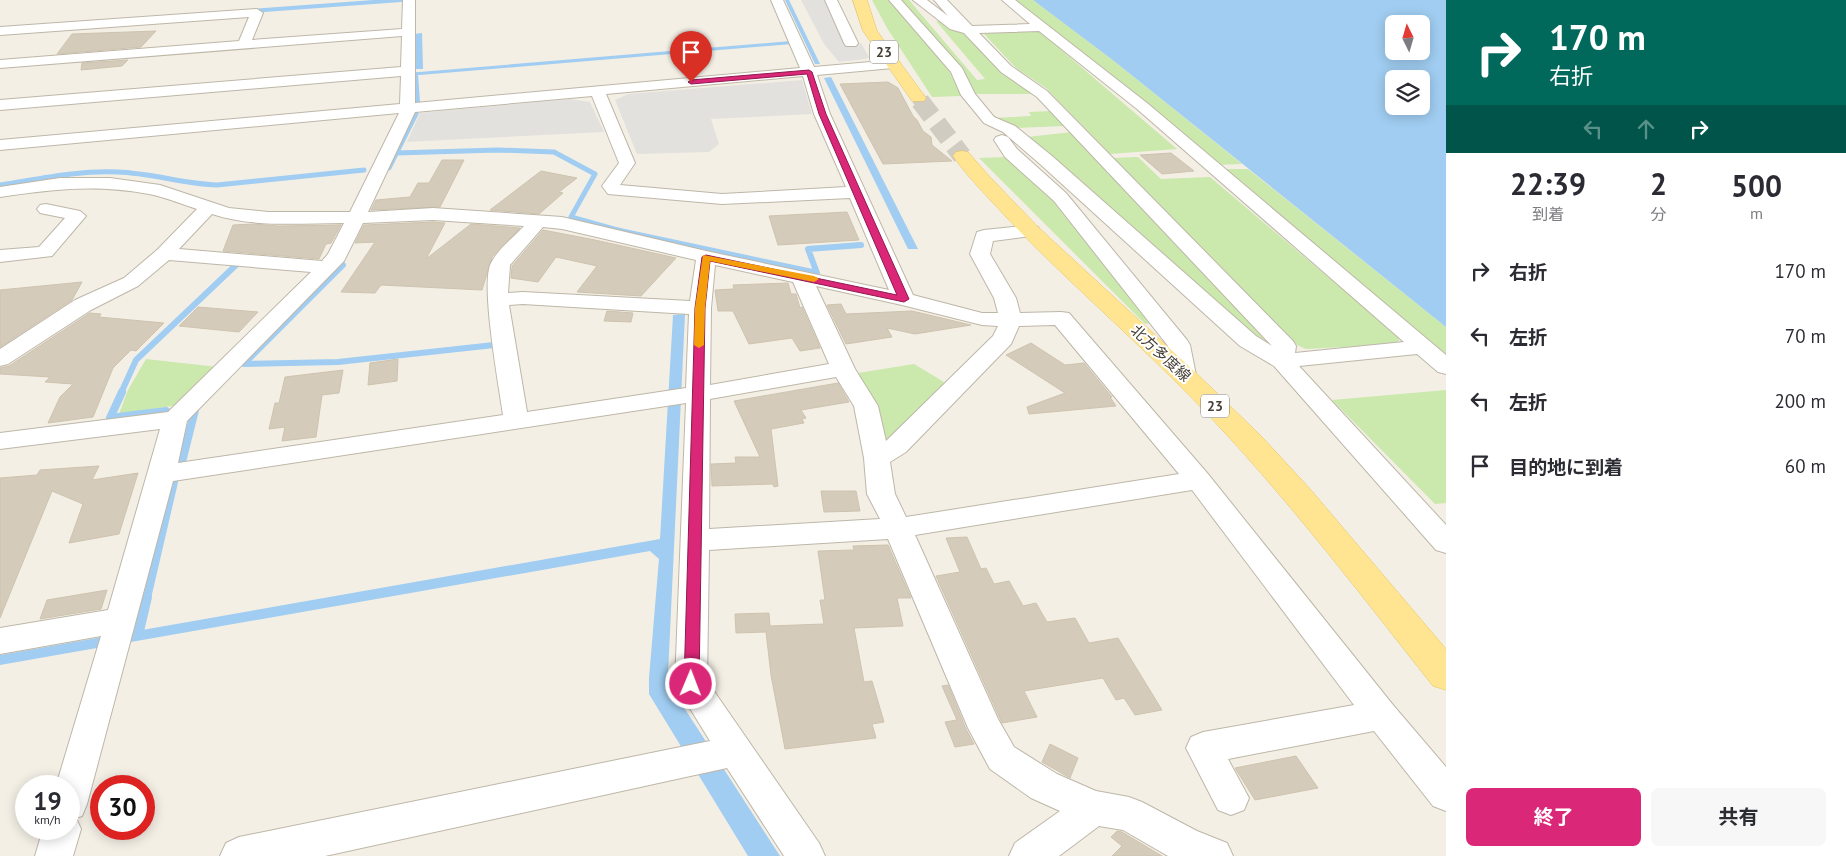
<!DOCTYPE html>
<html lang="ja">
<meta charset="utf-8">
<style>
:root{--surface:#fff;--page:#f7f7f7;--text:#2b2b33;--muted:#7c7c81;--accent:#db2777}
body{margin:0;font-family:"PT Sans","Noto Sans JP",sans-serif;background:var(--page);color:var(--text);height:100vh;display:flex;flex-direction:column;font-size:19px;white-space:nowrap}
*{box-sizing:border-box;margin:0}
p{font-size:16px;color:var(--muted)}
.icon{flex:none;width:28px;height:28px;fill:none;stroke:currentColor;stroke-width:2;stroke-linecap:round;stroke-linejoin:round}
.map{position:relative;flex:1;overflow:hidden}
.details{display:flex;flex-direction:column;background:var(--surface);width:400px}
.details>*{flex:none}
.hud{background:#00695c;color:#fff;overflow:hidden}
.needle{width:32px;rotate:355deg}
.fabs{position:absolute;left:1385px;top:15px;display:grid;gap:10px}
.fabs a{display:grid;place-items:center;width:45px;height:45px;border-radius:8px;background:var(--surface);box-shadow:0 2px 12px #0003;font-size:25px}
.speed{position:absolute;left:15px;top:775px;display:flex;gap:10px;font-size:25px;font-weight:700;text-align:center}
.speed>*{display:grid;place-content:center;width:65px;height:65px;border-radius:50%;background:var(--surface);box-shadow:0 2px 12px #0003;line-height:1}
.speed small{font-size:12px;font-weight:400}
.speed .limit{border:8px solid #d22;background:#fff;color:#111}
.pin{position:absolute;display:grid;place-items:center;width:42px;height:42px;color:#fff;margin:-51px -21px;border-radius:50% 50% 50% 0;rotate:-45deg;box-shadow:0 0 5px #0007}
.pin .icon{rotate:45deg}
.me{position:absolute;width:55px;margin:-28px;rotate:1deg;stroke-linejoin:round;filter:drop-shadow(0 0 4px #0008)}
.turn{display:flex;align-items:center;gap:18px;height:105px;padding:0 20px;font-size:22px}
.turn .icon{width:65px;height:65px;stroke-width:2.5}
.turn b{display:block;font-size:35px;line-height:42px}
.lanes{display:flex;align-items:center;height:48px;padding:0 20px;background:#0003;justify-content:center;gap:25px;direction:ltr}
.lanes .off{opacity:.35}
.eta{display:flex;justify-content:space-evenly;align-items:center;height:85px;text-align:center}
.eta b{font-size:30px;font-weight:700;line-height:35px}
.primary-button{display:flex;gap:10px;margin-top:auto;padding:10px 20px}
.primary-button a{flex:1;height:58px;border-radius:8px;background:var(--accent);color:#fff;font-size:20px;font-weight:700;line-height:58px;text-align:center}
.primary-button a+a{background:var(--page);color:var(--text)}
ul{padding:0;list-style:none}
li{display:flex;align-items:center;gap:15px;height:65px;padding:0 20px}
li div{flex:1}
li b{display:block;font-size:19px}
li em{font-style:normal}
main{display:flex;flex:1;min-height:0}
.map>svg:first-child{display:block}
.green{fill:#cbe8ad}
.parking{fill:#e3e1dd}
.water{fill:#a0cdf1;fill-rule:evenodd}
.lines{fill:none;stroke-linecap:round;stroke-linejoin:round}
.stream-far4{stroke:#a0cdf1;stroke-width:4}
.stream-far3{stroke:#a0cdf1;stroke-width:5}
.stream-far2{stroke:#a0cdf1;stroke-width:6}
.stream-far1{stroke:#a0cdf1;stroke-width:8}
.stream{stroke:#a0cdf1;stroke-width:10}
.building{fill:#d4cbba;stroke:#cfc3ae}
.major-tunnel-far1{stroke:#d0ccc2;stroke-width:14;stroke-dasharray:14 8;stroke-linecap:butt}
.major-tunnel{stroke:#d0ccc2;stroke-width:19;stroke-dasharray:19 9;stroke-linecap:butt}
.minor-casing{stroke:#beb7a8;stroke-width:2}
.major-casing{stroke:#e4c261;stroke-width:1}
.minor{fill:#fff;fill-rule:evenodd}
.major{fill:#ffe492;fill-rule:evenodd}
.route{fill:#db2777;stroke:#8e194d}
.slow{fill:#f59e0b}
.labels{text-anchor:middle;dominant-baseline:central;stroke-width:4;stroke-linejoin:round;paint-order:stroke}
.shield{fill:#fff;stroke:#7d7972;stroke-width:1}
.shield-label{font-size:14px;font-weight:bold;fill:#453f35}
.street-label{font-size:15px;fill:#453f35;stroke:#fff}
</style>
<main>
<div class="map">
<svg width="1446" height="856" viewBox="0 0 1446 856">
<rect width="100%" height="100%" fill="#f3efe5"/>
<path class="green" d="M872,0H891L949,71L961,96L932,97L887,28Z
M900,0H909L977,80L985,79L936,21C962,20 1014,76 1034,94H974Z
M1014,0H1033L1114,61L1242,164L1215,165Z
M1030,30L1039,31L1177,149L1110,154L1046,88L1016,68L984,34L987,32Z
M1051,111L1065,126L1016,128L993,118L1031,116L1029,112Z
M1072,132L1238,308L1264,339L1260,341L1027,137Z
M1007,157L1050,196L1151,323L1145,324L979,158Z
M1138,157L1161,179L1210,177L1400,338L1397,344L1306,349L1297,345L1113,158Z
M1220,169H1248L1446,327V357Z
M146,359L218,367L179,405L119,414L128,390Z
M914,364L944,382L937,394L886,445L852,374Z
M1446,390V503L1435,504L1332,400Z"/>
<path class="parking" d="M801,0H826L846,43H861L869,57L865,59L839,62L824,44Z
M802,80L812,114L711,119L719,144L709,152L637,154L615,100L628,94Z
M570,99L590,102L604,132L407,142L420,113Z"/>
<path class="water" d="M785,0H789L820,64H815Z
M1033,0H1446V327L1114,61ZM1394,24H1421V51H1394ZM1394,79H1421V106H1394Z
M422,33L423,69H414V34Z
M791,41L792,44L0,110V107Z
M831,77L918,249H908L824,78Z
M685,314L668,675L672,689L780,856H748L649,694V678L659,559L650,551L0,665V655L660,539L673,315Z"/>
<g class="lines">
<path class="stream-far4" d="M250,11L401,0
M416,74L418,102"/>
<path class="stream-far3" d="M396,153L498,150L554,152L595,174L571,217L621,231
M389,168L416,114
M0,185C39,179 78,170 118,172C151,173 184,184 217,185L364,170"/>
<path class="stream-far2" d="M615,230L817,273L808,249L861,245
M343,265L244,364L338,362L494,345
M121,393L136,360L236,265"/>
<path class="stream-far1" d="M122,392L110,418L166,411
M182,462L195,410
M147,598L174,482"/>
<path class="stream" d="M139,631L147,597"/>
</g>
<path class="building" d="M156,31L141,47L57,54L72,34Z
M128,60L122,66L81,70L82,63Z
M888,82L898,88L913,116L917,120L923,131L931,137L932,145L952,161L883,164L840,84Z
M1171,153L1194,171L1162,174L1140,155Z
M442,160H464L440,207L371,210L376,200L410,197L418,183H429Z
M541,171L577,178L559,192L563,193L539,214L490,210Z
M847,212L859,240L778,245L769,216Z
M433,222L445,223L426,259L471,224L520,228L492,257L482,290L381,285L375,293L341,292L375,242L355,243L364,225Z
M254,224L278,226L341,225L331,243L326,244L319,259L223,251L233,225Z
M543,230L595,240L676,258L641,296L577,292L597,266L556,257L538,282L511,278L512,266Z
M82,282L72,300L0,347V290Z
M788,283L791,294H796L800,308L802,307L820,348L800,351L792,338L749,344L733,311H718L715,290L734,289L733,285Z
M841,304L846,314L912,311L971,325L915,334L887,328L892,337L846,344L827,305Z
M198,307L258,312L239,332L179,326Z
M607,311L633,313L631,322L604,321Z
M90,313L101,314L99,317L164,323L136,351L131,350L113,368L93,417L48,423L60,397L73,384L45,382L50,377L0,374V368L9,366Z
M1031,343L1065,365L1084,363L1112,397H1110L1116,406L1029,414L1027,407L1065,393L1006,355Z
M398,359L397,381L368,385L370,363Z
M343,370L339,393L322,395L316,437L282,441L285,427L269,429L275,403H279L285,377Z
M838,383L849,402L801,410L806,418L802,419L804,423L771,429L778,486L774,487L773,484L712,486L711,464L736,463L735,457H760L734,401Z
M99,466L92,480L138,473L119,534L69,543L83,504L52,491L0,618V478L37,475L40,470Z
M821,491H856L860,511L824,512Z
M967,537L981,569L986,568L994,584L1009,581L1023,606L1036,603L1047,622L1075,618L1089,643L1118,638L1162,710L1135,715L1124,698L1116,700L1103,678L1024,691L1037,717L1002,723L936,576L960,572L946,538Z
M888,545L911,598H897L903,626L854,628L864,682L872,681L884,722L872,724L876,738L785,749L771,675L766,632L736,633L735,614L769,613L770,626L824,624L820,600H825L818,551L854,550L853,546Z
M107,590L101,609L40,619L47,600Z
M948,685L966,729L974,744L955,747L945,722L957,720L942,686Z
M1050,744L1078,758L1070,778L1042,762Z
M1296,756L1318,788L1255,800L1235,768Z
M1117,831L1122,832L1162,856H1112L1122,846L1111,837Z"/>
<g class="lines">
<path class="major-tunnel-far1" d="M918,98L921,102"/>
<path class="major-tunnel" d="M920,101L962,156"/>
<defs>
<path id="minor" d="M403,0H415V103L800,68L771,0H783L814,67L893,60L898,61L900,64L893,68L817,75L830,114L913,295L982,313H998L994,298L970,254L977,232L984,230L1031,225L1038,227L1040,231L1038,235L993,241L990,254L1016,298L1020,313L1061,312L1069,313L1208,474L1393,705L1446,767V811L1433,806L1374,731L1228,759L1249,798L1244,810L1231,815L1218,810L1186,748L1191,737L1203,732L1354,705L1192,490L915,535L998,719L1014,747L1057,774L1096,791L1129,797L1142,802L1197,831L1227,843L1233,856H1168L1123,830L1099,826L1059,856H1009L1015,843L1060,811L1031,798L990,769L968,728L888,539L709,550L707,681L819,843L825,856H784L727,768L325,856H220L226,843L239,837L710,741L675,684L686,403L173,481L87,804L82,816L76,818L81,829L73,856H35L43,829H69V786H56L101,636L0,654V628L108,610L160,429L0,449V433L168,412L311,272L169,260L138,286L91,310L8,364L0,366V349L75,300L124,278L157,250L197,209C181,204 165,197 149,194C96,184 53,189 0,197V187L60,178H110L160,185L229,208L268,212H350L399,113L0,150V140L400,104L401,76L0,110V100L401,67L402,36L0,68V60L239,41L249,17L0,35V27L257,9L263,13L252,40L402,29ZM803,76L814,114L846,187L722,194L620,185L635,163L606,94ZM592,96L619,163L602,186L608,194L722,204L850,198L889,290L706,251L562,217L433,208L368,212L415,112ZM212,214C254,228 301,223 344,223L328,254L322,261L179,249ZM433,220L524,226C514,237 498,249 491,263C480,283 499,387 503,415L178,463L187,421L344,261L363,223ZM543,227L562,229L696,260L690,301L523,292L508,293L510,265ZM715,265L793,282L829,364L710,385L711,308ZM816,286L902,305L982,325L998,326L993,336L886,441L878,406L855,369ZM523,304L689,314L686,388L527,412L509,305ZM1055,325L1179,474L906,517L895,494L890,462L906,452L1011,344L1019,326ZM836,377L854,406L864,458L867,494L880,519L709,529L710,399Z
M825,0H837L858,43L856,46H846L844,43Z
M889,0H901L962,68L975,94L994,117L1015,126L1052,156L1256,336L1272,346L1037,97L1001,72L964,33L950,29L913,0H927L948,16L934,0H947L972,26L1030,24L1002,0H1015L1147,103L1446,355V374L1438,372L1417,354L1299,366L1446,525V553L1436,550L1274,366L1240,346L1040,164L1003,132L984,123L961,95L951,72ZM1039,31L1137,109L1404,342L1295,353L1296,346L1293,341L1047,91L1011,66L979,33Z
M1002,135L1008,137L1017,149L1066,193L1187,340L1190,345L1196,375L1192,380L1184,382L1176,380L1172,375L1168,346L1054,201L1005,157L994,140L996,137Z
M46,204L80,211L86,216L52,256L0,262V250L39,247L65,218L40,213L37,209L40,205Z"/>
<path id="major" d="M853,0H867L877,31L926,98L924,101H912L863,31Z
M962,151L968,152L989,176L1038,227L1193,370L1262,437L1310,489L1446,649V690L1433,686C1350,581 1270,475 1175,381C1120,326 1061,275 1007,218C989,198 969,179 953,156L956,152Z"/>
</defs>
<use href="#minor" class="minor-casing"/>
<use href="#major" class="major-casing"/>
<use href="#minor" class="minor"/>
<use href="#major" class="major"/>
</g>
<path class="route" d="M809,70L812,72L826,114L909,299L904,302L710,261L705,308L699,684L697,688L691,690L686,688L684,684L695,308L702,257L706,255L897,295L819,114L807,74L691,84L688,82L691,80Z"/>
<path class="slow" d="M703,255L814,276L819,279L814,282L710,261L705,308L704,345L699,348L694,345L695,308Z"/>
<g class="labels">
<g class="shield">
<rect x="870" y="40.5" width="28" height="23" rx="4"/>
<rect x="1201" y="394.5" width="28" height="23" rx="4"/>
</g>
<g class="shield-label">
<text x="884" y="52">23</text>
<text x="1215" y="406">23</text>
</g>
<g class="street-label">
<text transform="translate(1161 353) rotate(43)">北方多度線</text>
</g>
</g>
</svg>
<div class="fabs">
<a><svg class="needle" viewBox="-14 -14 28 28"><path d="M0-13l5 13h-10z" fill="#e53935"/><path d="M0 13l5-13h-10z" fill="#7c7c81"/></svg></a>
<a><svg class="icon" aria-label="layers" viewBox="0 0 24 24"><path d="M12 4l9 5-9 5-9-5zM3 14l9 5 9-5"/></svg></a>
</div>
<div class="speed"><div>19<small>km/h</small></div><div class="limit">30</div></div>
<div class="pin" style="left:691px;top:82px;background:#d93025"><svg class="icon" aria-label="arrive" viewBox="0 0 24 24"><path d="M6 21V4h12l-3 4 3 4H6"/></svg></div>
<svg class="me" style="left:691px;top:684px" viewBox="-20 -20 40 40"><circle r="17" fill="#db2777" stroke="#fff" stroke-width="3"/><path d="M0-11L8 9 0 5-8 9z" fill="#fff"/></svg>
</div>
<section class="details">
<div class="hud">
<div class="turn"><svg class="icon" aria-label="right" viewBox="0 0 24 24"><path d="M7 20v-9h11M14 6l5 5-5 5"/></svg><div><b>170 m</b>右折</div></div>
<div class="lanes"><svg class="icon off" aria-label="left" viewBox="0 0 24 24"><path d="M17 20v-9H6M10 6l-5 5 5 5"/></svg><svg class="icon off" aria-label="ahead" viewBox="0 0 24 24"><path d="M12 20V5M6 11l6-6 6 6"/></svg><svg class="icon" aria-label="right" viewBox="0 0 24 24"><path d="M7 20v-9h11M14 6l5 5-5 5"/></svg></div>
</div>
<div class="eta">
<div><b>22:39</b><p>到着</p></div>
<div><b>2</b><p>分</p></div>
<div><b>500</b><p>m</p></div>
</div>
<ul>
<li><svg class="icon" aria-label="right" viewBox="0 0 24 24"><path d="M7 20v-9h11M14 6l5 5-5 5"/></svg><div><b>右折</b></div><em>170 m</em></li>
<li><svg class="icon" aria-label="left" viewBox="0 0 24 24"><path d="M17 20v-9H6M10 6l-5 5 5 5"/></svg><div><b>左折</b></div><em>70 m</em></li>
<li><svg class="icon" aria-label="left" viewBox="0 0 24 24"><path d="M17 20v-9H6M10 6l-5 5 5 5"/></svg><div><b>左折</b></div><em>200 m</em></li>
<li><svg class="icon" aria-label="arrive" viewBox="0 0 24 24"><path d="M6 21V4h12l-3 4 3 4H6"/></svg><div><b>目的地に到着</b></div><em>60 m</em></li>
</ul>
<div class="primary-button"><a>終了</a><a>共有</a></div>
</section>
</main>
